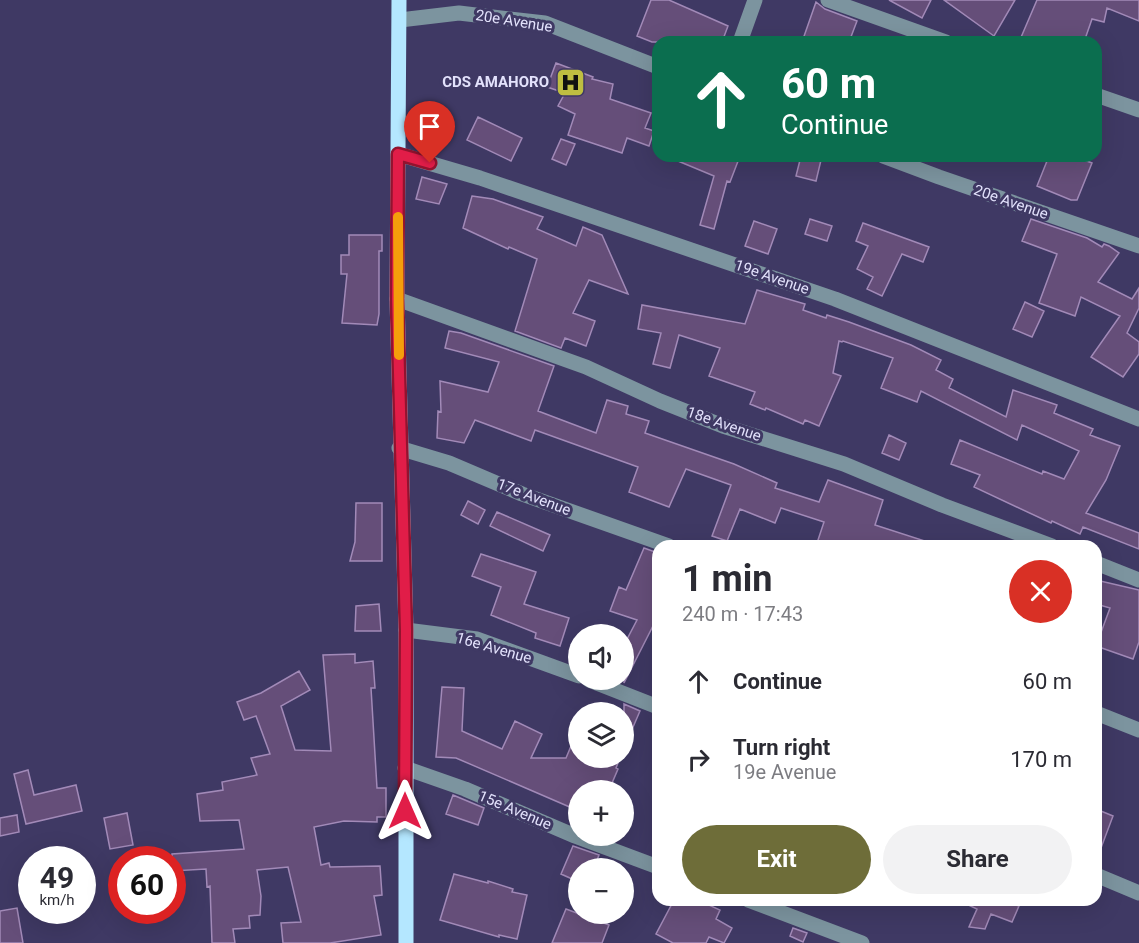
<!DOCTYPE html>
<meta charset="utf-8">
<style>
:root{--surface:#fff;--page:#f2f2f3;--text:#2b2b33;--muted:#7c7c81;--accent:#6e6d39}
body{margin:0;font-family:Roboto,sans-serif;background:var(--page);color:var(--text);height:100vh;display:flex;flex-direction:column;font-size:22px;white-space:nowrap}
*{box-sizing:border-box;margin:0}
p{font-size:20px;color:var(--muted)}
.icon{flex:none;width:33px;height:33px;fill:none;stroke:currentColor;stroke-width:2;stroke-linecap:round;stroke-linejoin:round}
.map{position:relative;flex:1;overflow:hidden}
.details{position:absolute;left:652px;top:540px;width:450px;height:366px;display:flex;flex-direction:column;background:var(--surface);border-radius:18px;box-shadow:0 6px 24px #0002}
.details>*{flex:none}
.guide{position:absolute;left:652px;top:36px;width:450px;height:126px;border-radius:18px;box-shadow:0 6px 24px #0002;background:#0b6e4f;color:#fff;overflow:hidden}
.fabs{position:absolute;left:568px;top:624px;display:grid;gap:12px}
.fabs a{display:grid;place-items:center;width:66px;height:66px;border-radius:50%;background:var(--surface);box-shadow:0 6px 24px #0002;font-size:30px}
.speed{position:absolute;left:18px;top:846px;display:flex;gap:12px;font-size:30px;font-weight:700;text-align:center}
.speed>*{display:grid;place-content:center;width:78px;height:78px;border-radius:50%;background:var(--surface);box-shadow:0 6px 24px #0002;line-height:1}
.speed small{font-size:15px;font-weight:400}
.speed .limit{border:9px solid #d22;background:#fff;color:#111}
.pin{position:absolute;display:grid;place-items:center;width:51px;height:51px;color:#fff;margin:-62px -26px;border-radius:50% 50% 50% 0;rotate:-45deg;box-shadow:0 0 6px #0007}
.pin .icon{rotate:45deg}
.me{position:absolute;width:66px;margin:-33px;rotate:0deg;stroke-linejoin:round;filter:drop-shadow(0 0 4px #0008)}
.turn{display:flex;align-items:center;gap:21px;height:126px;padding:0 30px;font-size:27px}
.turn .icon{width:78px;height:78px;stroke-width:2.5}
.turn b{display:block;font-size:42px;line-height:51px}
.round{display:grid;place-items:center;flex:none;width:63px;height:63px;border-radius:32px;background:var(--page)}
.overview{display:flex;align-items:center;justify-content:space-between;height:102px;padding:0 30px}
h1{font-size:36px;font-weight:700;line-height:45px}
.cta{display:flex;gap:12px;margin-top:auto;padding:12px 30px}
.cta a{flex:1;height:69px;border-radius:36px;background:var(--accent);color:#fff;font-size:24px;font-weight:700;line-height:69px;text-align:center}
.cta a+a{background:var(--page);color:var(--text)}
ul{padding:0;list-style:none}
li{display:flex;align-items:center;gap:18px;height:78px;padding:0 30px}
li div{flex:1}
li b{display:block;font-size:22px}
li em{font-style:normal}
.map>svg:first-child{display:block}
.building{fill:#654e79;stroke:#a28ab8;stroke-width:1.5}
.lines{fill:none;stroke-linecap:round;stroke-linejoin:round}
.minor{stroke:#7c949f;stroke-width:15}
.major{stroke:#b4e7ff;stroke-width:15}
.route-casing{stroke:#92132f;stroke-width:15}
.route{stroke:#e11d48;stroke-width:10}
.slow{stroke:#f59e0b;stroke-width:10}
.labels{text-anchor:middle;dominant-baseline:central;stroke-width:6;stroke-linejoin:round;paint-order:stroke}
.street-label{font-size:15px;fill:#e3e2fc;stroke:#3f3964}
.poi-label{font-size:15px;font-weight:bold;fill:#e3e2fc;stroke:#3f3964;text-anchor:end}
</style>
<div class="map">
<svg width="1139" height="943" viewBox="0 0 1139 943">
<rect width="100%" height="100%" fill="#3f3964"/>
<path class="building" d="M651,0H669L728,26L722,42H652L637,36Z
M889,0H931L922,18Z
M944,0H1015L994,36Z
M1037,0H1139V21L1107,8L1104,22L1092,19L1084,42H1019Z
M816,2L825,9L857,21L849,42H802Z
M556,63L593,77L592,79L613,84L610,99L651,113L645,128L654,131L649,146L627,138L622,153L568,135L575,114L558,106L565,93L547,87Z
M478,117L522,138L511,161L467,140Z
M561,139L575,144L566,165L552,159Z
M666,156H740L730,182L727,181L714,229L700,225L714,176Z
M801,156H822L816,181L796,176Z
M1049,156H1086L1084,160L1092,163L1077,200H1071L1037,186Z
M422,177L447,184L439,204L416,199Z
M472,196L493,199L543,217L537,229L576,246L583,227L602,235L628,294L589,280L573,313L595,321L586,346L565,338L561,348L515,331L537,259L509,247L508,249L463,228Z
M810,219L832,226L827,241L805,234Z
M1031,219L1087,238L1102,247L1104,244L1109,246L1119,253L1098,282L1132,299L1139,288V308L1127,333L1139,342V354L1123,377L1091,357L1120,316L1081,297L1075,316L1039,303L1057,254L1022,241Z
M754,221L777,229L768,254L745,246Z
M863,223L929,247L923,262L902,254L882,296L867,289L873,277L857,269L868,246L856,241Z
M349,235H382V251H379V314L377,325L342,323L347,274H341V255H349Z
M757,290L805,304L803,310L826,318L827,315L849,322L911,345L941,360L936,370L953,379L949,388L1006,417L1013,390L1057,405L1054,413L1093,429L1090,435L1120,446L1106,480L1086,513L1139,533V549L1083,527L1080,534L1052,521L1051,523L974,487L980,475L951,464L960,440L1042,474L1043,471L1064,479L1079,451L1022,425L1017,440L921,391L917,402L881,388L893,358L843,341L842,342L839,341L833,373L841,376L819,426L805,420L803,424L766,408L765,410L750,404L755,392L709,376L720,348L679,335L670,368L653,364L661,333L638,329L642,305L745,324Z
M1025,302L1044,311L1032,337L1013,329Z
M449,331L461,333L554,366L538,411L596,433L607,400L628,406L626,414L649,421L645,433L734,464L777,483L775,488L819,502L828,480L883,500L875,525L931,543V546H816L824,522L781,508L775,523L740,509L727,541L712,536L731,485L686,469L669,507L629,492L638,467L535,430L531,441L475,420L464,443L437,438L438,411L441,412L440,381L488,392L499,362L445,348Z
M889,435L906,443L899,460L882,453Z
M468,501L485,510L478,524L461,515Z
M356,503H382V561H350L355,542Z
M497,512L550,535L543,551L490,526Z
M644,548L658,553V616L624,683V645L637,620L610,611L619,587L626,590Z
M481,554L536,572L524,604L569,618L560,646L535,638L536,633L491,615L501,587L472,576Z
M1096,580L1139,590V642L1133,659L1096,646L1110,608L1096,604Z
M379,604L381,631H355L356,606Z
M355,654V663L373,661L375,688H371L377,788H386V817H377V822L344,821L314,827L321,865L329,863L330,867L380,866L382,895L374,896L381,935L330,943H283L281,923L301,922L288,867L257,870L261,896L260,915L249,916L250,928L233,929L235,943H212L210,886L207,887L206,869L172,871V854L244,849L239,820L200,821L197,794L223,790L222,782L257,775L251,758L270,754L256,716L244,720L237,702L261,693L299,671L310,690L281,706L295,750L331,751L323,655Z
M442,687L464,688L462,731L502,749L515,721L542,734L531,758H566L579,727V758H620L616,768L618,769L609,790H579V811L456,758L436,757Z
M624,704L640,711L624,748Z
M28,770L34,795L76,785L82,811L26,824L14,774Z
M453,795L484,808L478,825L446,814Z
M1096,809L1113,816L1098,856L1096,855Z
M127,813L133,845L110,849L104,818Z
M17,815L19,832L0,836V818Z
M573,846L599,855L594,868H579V882L561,874Z
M454,874L488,883V881L513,889L512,892L527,895L517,939L499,935V937L440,920Z
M674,900H698L720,910L716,919L732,928L724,943L709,937L706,943H673L656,934Z
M958,900H1018L1016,905L1019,906L1012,922L991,914L985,929L969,927L977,909Z
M17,908L23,943H0V911Z
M566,909L609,925L602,943H552Z
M793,928L807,933L803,942L790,936Z"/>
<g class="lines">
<path class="minor" d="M828,0L946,42
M400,20L459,13L545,23L658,67
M740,42L755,0
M1096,95L1139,110
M398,154L480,178L835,299L1139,419
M883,156L939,177L1139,246
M397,299L586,367L660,401L723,426L844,464L942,505L1052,546
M399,448L449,463L522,494L669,546
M1096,563L1139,580
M406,630L477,639L579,676
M589,680L658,707
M1096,713L1139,730
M405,768L465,789L575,836L658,867
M1096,875L1139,893
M748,900L862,943"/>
<path class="major" d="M399,0L397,299L406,630V943"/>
</g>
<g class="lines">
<defs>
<path id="route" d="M405,811L406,630L397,299L398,154L430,163"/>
</defs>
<use href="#route" class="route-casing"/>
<use href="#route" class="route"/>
<path class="slow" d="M398,217L399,355"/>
</g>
<defs>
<symbol id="hospital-square" viewBox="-11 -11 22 22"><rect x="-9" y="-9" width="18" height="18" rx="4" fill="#bfbe41" stroke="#3f3964"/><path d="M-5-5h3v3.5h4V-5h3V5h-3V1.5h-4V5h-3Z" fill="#111"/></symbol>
</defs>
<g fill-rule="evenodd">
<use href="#hospital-square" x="554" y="66" width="33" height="33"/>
</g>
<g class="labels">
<g class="street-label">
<text transform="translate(514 21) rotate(9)">20e Avenue</text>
<text transform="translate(1011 202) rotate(19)">20e Avenue</text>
<text transform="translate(772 277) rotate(19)">19e Avenue</text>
<text transform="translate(724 424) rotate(19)">18e Avenue</text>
<text transform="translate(534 497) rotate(21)">17e Avenue</text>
<text transform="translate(494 648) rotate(16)">16e Avenue</text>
<text transform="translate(515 810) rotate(23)">15e Avenue</text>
</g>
<g class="poi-label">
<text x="549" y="82">CDS AMAHORO</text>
</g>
</g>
</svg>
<div class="fabs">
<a><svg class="icon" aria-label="sound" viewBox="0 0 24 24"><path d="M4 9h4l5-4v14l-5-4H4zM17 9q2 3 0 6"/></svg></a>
<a><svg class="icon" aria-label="layers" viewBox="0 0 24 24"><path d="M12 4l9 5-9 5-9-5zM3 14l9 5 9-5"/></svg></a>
<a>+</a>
<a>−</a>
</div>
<div class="speed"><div>49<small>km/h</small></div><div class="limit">60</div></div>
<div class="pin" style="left:430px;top:163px;background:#d93025"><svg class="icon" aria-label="arrive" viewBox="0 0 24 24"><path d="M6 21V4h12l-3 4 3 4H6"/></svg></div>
<svg class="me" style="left:405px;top:811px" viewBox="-20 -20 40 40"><path d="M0-17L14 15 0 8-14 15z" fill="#e11d48" stroke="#fff" stroke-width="4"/></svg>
<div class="guide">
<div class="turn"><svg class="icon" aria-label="ahead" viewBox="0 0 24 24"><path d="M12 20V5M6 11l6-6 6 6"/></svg><div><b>60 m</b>Continue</div></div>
</div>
<section class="details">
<div class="overview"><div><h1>1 min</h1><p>240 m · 17:43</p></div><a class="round" style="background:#d93025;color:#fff"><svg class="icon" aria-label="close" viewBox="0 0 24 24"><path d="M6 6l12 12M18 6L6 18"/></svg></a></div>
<ul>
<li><svg class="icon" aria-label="ahead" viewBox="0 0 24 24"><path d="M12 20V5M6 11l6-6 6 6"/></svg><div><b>Continue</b></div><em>60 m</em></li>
<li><svg class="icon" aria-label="right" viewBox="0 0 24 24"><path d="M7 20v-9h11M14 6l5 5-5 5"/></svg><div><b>Turn right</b><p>19e Avenue</p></div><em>170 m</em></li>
</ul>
<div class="cta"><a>Exit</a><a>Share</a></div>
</section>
</div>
